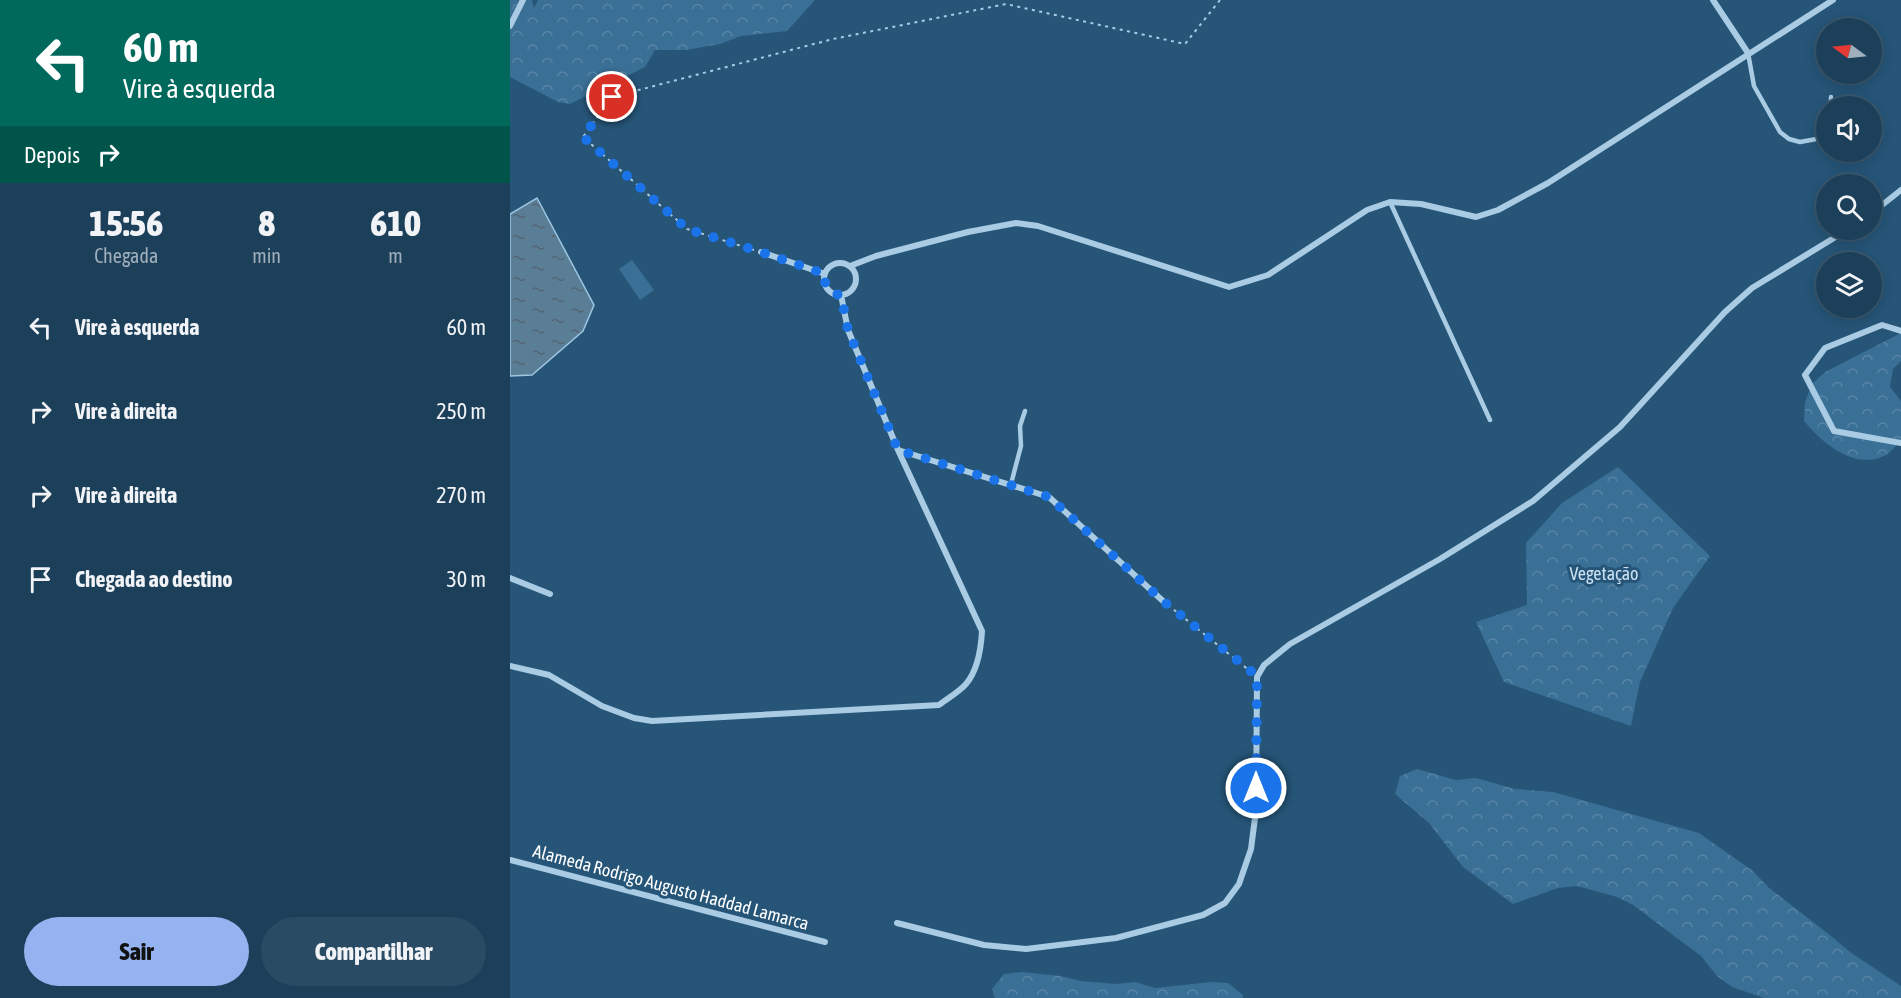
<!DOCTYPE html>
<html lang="pt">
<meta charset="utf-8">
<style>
:root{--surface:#1c405a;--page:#294b63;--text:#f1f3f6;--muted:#a0afbb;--line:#3a5970;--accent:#95b2f1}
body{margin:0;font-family:"Asap Condensed",sans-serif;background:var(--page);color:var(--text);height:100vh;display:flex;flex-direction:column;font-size:22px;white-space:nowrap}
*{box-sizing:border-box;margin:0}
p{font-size:20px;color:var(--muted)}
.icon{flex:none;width:33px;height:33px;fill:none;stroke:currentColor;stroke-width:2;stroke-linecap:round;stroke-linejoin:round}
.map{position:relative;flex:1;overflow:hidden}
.details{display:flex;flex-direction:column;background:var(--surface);width:510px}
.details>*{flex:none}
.banner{background:#00695c;color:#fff;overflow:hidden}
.needle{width:39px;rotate:285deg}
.buttons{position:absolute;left:1306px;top:18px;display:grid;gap:12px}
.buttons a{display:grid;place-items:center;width:66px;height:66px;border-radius:50%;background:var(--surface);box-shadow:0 3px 15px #0003,0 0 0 2px var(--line);font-size:30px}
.pin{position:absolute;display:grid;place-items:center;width:51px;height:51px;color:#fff;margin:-26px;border:3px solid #fff;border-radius:50%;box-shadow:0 2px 6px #0007}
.me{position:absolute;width:66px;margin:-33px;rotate:0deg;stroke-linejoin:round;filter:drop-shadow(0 0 4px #0008)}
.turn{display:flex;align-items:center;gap:21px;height:126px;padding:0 24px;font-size:27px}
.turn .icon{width:78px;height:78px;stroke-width:2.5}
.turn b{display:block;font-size:42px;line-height:51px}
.then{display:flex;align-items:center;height:57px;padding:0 24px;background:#0003;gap:12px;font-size:22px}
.eta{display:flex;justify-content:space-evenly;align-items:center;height:102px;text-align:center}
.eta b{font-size:36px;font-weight:800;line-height:42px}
.button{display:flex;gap:12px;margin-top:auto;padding:12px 24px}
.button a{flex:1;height:69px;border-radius:36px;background:var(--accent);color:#111;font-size:24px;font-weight:800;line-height:69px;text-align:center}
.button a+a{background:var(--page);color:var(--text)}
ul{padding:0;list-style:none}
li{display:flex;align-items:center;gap:18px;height:84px;padding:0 24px}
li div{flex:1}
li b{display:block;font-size:22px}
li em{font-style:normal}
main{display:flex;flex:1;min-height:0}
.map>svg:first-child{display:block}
.forest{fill:url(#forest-crowns)}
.green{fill:#3a6f96}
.water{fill:url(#water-ripples);stroke:#9dc7e3;stroke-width:1.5}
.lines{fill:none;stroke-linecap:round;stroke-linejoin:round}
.path{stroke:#a9cbe3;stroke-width:2;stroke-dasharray:3 4.5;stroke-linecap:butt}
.service{stroke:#a9cbe3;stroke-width:4.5}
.minor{stroke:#a9cbe3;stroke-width:6}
.route{stroke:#1a73e8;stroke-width:10;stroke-dasharray:0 18}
.labels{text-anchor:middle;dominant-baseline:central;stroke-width:6;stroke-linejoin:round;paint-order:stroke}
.park-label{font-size:18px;fill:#cbe2f3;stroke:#265578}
.street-label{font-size:18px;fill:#fff;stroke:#265578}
</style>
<main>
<section class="details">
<div class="banner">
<div class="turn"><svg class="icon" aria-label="left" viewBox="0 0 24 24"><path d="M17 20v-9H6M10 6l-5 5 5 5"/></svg><div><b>60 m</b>Vire à esquerda</div></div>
<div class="then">Depois<svg class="icon" aria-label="right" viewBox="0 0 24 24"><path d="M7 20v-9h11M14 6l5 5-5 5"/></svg></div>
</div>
<div class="eta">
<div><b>15:56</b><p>Chegada</p></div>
<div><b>8</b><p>min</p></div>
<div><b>610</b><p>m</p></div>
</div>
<ul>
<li><svg class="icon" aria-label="left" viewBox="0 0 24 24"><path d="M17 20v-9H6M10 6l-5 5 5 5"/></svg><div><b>Vire à esquerda</b></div><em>60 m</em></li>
<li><svg class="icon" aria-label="right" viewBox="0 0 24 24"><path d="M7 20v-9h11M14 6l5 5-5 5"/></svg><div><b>Vire à direita</b></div><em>250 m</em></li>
<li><svg class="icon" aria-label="right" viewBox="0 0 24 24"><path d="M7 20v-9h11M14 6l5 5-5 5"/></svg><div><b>Vire à direita</b></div><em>270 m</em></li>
<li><svg class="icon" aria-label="arrive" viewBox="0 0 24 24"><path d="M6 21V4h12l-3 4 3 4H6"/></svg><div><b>Chegada ao destino</b></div><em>30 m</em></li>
</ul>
<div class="button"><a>Sair</a><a>Compartilhar</a></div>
</section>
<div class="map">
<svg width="1391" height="998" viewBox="0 0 1391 998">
<defs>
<pattern id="forest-crowns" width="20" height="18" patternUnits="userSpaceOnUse" patternTransform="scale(1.5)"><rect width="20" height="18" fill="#3a6f96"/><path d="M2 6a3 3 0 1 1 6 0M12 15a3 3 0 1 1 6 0" fill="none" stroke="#5885a6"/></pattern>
<pattern id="water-ripples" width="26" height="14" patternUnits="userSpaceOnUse" patternTransform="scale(1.5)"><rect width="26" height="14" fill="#5b7e97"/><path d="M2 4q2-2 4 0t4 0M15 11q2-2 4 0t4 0" fill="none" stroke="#546572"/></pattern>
</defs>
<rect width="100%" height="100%" fill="#265578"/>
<path class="forest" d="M0,0H22L24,8L28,0H305L277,31L231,36L210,44L176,50H145L135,67L60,104L48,102L0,77Z
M1391,333V361L1383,369L1380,387L1391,401V440C1387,445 1380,453 1374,456C1344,470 1312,443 1294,421L1295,402L1302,384L1315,372Z
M1108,467L1200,556L1163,608L1130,682L1121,726L994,682L966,622L1017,605L1016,543L1052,503Z
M907,769L946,780L966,778L1005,789L1043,792L1189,833L1243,871L1258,887L1321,936L1340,952L1391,986V998H1254L1222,987L1207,976L1191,956L1123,905L1107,897L1067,886L1048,888L1003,904L953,867L919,823L885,794L890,776Z
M512,972L551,976L571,981L606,984L625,982L645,988L701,982L718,983L733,995V998H485L482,989L494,974Z"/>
<path class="green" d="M122,260L144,290L130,300L109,269Z"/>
<path class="water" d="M27,198L84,305L73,331L22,375L0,376V214Z"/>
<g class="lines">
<path class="path" d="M244,250L177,229L73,137L102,97L323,39L496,4L675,44L710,0
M658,605L740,671"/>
<path class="service" d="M1238,53L1244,86L1270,132L1279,139L1290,142L1312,138L1317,135
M1321,97V106
M880,202L980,420
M501,484L511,446L510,426L515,411"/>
<path class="minor" d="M1203,0L1238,53
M0,26L13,0
M1362,213L1391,190
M251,252L315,274
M314 279a16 16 0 1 1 32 0a16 16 0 1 1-32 0Z
M340,266L366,256L458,232L506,223L528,226L719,287L758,275L857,210L880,202L911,204L966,217L988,210L1038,183L1323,0
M1391,331L1372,325L1315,348L1295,375L1324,431L1391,443
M388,450L539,497L653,601
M0,578L40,594
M0,666L39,675L92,706L124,718L142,721L429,705C438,698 449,692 456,684C468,670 471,649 472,631L388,450L338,330L331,295
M0,860L315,942
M387,923L474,945L516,949L606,938L693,915L715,903L729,884L741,849L746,810L747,677L754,665L780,644L930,559L1023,501L1110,427L1215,312L1242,288L1337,230"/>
</g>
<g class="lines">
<path class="route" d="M102,97L73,137L177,229L251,252L315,274C313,286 320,294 331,295L338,330L388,450L539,497L653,601L747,676L746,788"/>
</g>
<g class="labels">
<g class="park-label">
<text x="1094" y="573">Vegetação</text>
</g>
<g class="street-label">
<text transform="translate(161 887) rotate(15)">Alameda Rodrigo Augusto Haddad Lamarca</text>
</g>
</g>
</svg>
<div class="buttons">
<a><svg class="needle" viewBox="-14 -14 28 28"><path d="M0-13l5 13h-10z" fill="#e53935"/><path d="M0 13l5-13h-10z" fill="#a0afbb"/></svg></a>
<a><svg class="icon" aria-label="sound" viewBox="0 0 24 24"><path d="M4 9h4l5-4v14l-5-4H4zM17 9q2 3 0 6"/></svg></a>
<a><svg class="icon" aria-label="search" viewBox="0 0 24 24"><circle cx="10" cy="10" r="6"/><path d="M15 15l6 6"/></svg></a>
<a><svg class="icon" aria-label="layers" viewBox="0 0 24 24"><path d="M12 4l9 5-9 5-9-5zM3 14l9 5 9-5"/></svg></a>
</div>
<div class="pin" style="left:102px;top:97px;background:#d93025"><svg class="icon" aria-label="arrive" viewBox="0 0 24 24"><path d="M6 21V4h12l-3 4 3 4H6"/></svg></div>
<svg class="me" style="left:746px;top:788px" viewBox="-20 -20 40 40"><circle r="17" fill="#1a73e8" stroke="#fff" stroke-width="3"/><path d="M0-11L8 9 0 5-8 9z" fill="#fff"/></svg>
</div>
</main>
